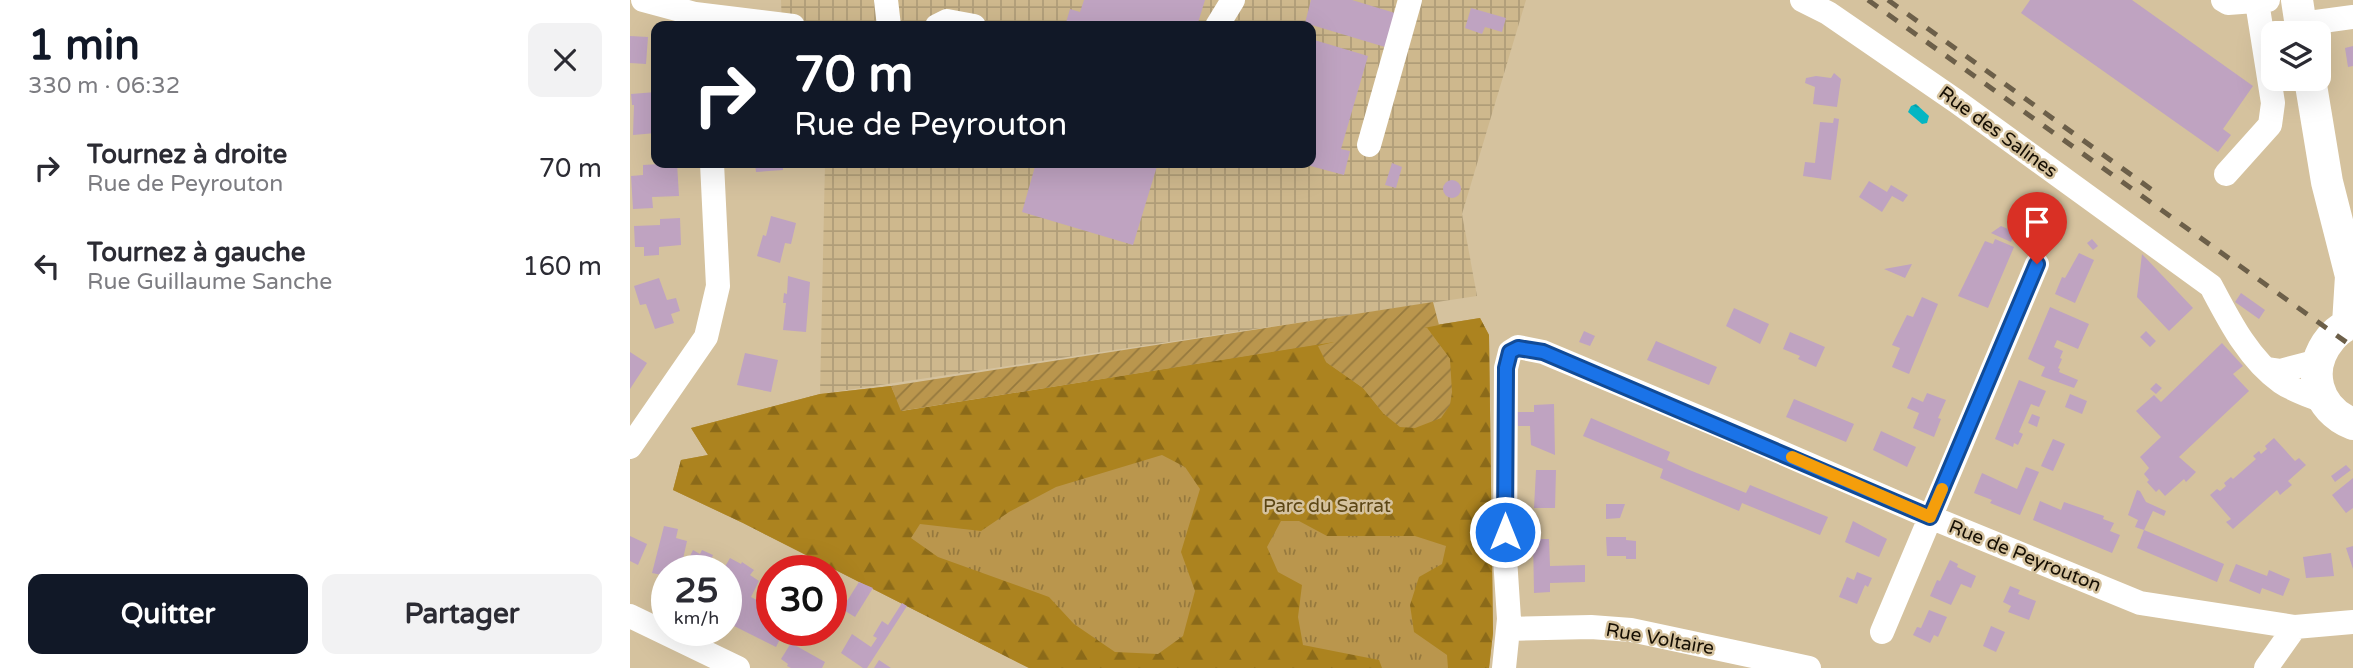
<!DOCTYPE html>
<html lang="fr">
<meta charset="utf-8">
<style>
:root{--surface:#fff;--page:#f2f2f3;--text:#2b2b33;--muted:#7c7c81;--accent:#111827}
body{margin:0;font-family:"Varela Round",sans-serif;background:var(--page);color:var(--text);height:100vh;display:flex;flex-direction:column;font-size:26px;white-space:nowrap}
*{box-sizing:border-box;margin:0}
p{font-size:23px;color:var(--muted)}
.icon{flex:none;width:38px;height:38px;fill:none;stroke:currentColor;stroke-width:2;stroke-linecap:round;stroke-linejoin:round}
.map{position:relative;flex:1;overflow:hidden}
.details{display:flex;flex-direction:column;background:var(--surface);width:630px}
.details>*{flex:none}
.guide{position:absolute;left:21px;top:21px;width:665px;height:147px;border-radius:14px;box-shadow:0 7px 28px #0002;background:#111827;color:#fff;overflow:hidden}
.tools{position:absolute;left:1631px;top:21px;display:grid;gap:14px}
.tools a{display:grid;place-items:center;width:70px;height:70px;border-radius:14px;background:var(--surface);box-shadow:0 7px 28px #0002;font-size:35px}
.speed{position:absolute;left:21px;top:555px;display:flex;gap:14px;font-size:35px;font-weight:700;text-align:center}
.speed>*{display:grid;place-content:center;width:91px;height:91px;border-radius:50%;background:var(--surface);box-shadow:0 7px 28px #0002;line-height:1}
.speed small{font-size:18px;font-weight:400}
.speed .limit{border:10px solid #d22;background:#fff;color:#111}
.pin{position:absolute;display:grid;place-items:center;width:60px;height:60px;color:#fff;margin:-72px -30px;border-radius:50% 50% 50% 0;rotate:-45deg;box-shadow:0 0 7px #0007}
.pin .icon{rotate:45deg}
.me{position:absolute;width:77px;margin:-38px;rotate:0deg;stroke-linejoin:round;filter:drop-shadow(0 0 5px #0008)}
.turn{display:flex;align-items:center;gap:24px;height:147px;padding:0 28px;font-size:32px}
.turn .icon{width:91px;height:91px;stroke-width:2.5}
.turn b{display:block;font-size:49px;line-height:60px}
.round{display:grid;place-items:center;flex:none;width:74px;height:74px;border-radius:14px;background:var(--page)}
.headline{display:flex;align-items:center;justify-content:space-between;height:119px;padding:0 28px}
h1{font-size:42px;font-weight:700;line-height:52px;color:var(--accent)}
.cta{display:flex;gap:14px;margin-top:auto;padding:14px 28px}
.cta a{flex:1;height:80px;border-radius:14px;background:var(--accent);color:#fff;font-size:28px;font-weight:700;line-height:80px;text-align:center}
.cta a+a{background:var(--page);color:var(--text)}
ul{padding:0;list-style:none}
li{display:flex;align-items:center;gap:21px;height:98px;padding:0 28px}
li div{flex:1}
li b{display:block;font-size:26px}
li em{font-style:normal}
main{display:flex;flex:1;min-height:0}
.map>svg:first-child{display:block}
.industrial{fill:url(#industrial-grid)}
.grass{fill:url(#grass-tufts)}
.forest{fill:url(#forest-firs);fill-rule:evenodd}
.garden{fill:url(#garden-furrows)}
.water{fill:url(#water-ripples)}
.building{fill:#bfa3c1}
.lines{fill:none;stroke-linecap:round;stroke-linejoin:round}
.minor{stroke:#fff;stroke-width:24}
.major{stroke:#fff;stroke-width:32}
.rail{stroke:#6c5f49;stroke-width:5;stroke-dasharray:12 12;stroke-linecap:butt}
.route-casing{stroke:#114b97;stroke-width:18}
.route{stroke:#1a73e8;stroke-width:12}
.slow{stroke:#f59e0b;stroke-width:12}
.labels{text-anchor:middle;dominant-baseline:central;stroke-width:5;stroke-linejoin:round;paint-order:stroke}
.street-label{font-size:19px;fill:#150e03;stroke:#d5c29e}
.park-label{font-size:19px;fill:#5b4513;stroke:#d5c29e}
</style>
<main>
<section class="details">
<div class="headline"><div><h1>1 min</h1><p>330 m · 06:32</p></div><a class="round"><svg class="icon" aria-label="close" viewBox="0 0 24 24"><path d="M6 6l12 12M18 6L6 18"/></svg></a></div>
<ul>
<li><svg class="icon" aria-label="right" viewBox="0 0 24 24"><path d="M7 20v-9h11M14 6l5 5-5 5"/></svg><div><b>Tournez à droite</b><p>Rue de Peyrouton</p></div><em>70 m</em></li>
<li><svg class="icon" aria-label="left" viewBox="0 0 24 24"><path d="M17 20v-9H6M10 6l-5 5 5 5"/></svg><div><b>Tournez à gauche</b><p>Rue Guillaume Sanche</p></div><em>160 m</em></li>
</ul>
<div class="cta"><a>Quitter</a><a>Partager</a></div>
</section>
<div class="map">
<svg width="1723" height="668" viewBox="0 0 1723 668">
<defs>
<pattern id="industrial-grid" width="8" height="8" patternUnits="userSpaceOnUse" patternTransform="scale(1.75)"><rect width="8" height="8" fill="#ceb88d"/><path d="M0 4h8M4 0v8" fill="none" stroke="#b09d78"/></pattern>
<pattern id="grass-tufts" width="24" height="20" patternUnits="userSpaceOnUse" patternTransform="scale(1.75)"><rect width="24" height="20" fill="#ba964d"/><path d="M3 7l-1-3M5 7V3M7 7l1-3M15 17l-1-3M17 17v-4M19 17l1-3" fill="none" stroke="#96793e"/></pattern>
<pattern id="forest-firs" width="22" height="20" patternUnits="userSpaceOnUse" patternTransform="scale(1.75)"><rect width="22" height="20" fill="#ac831f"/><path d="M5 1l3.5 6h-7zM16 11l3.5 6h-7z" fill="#8b6a19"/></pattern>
<pattern id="garden-furrows" width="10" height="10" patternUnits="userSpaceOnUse" patternTransform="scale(1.75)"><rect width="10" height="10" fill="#ba964d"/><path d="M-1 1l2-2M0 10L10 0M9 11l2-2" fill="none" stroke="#96793e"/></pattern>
<pattern id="water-ripples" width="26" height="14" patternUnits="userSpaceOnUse" patternTransform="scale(1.75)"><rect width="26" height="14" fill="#05b6c3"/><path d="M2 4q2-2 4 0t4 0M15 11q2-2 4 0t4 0" fill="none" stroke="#059ba6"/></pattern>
</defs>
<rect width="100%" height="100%" fill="#d5c29e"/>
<path class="industrial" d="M151,0H896L832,214L847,296L190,394L195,163H681V26H152Z"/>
<path class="grass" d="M850,318L859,335L863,633L859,668H399L113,523L43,490L51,460L78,455L61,428L190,394L261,386L272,411Z"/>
<path class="forest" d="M850,318L859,335L863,633L859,668H818L817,655L784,632L780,605L789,577L812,564L816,546L785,536H697L669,521H651L637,547L648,572L672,585L668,617L673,645L749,660L752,668H399L113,523L43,490L51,460L78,455L61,428L190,394L261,386L272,411ZM797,328L820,359L754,414L733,388L696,362ZM532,455L555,467L570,489L551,552L565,591L553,636L528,654L485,652L444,624L419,597L308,557L281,538L290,524L351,531L379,512L426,487Z"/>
<path class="garden" d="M803,302L809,325L794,328H797L820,359L822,392L820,405L811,418L785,428L770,427L754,414L733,388L696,362L688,346L704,342L271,411L261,386Z"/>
<path class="water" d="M1286,104L1299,116L1297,123L1292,124L1278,112L1281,106Z"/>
<path class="building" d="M454,0H575L567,26H435L440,9L450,12Z
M681,0H722L765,13L755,47L675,23Z
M1400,0H1502L1623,86L1593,129L1601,135L1588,152L1391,13Z
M841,8L876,18L872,32L855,27L852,34L835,28Z
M0,36L18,37L16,64L0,63Z
M681,39L738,56L711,149L720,151L714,175L673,164L681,163Z
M1723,46V66L1718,67L1715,48Z
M1204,73L1211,79L1207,107L1183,104L1185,87L1175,83L1176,78L1186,76L1201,78Z
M26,92V133L3,135L4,105H2L1,94Z
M1204,118L1209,119L1201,180L1173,176L1175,162L1185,163L1190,122L1203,123Z
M47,163L49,196L22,197L23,208L3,209L1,176L13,175V165Z
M125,163H153V170L126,172Z
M406,163H528L503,245L392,212Z
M762,163L772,167L766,188L755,185Z
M813 189a9 9 0 1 1 18 0a9 9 0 1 1-18 0Z
M1239,181L1257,192L1261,185L1278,195L1273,202L1262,196L1252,212L1229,197Z
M141,216L166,223L161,244L155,243L150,263L127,256L133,235L136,236Z
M50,218L51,245L29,247V255L14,256V247H5L4,226L30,225V219Z
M1371,226L1385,232L1381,242L1361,233Z
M1365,239L1384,247L1358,308L1328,296L1355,241L1363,244Z
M1462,239L1468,246L1463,250L1457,243Z
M1449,253L1464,260L1445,303L1425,294L1432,277L1435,278Z
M1512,254L1563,308L1539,331L1507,297Z
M1282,264L1275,278L1254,269Z
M158,276L180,282L176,332L153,330L156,303H153L154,293L157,294Z
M29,278L37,300L46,298L50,311L41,314L44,323L25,329L16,304L10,305L4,286Z
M1611,293L1635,310L1629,319L1605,302Z
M1292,297L1308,304L1279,374L1262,367L1270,348L1262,345L1277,315L1283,317Z
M1420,307L1459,324L1448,349L1427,340L1424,347L1433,351L1430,358L1432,359L1428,368L1430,369L1429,372L1448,380L1444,388L1411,376L1415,367L1398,359Z
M1104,308L1139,324L1130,344L1096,326Z
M954,331L965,336L960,346L949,342Z
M1516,331L1526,341L1520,347L1510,337Z
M1160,332L1195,347L1186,367L1168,359L1170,356L1153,349Z
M1026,341L1087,367L1079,385L1017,360Z
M1592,343L1613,366L1603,374L1619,391L1549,457L1566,472L1556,482L1554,479L1535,496L1529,489L1526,492L1517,482L1519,480L1514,474L1519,468L1510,457L1531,437L1506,411L1524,395L1531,402Z
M0,352L17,363L0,389Z
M115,353L148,360L141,392L107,385Z
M1389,380L1416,391L1409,407L1401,404L1389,432L1393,434L1388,445L1384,443L1383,447L1365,439Z
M1526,383L1532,388L1526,394L1520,389Z
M1297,393L1316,400L1308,418L1311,419L1304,437L1283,428L1289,413L1277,408L1282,397L1293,402Z
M1440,394L1457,401L1452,414L1435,407Z
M1164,399L1224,424L1216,442L1156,417Z
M924,404L925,455L901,445L900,426H888L887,412H904V405Z
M1402,414L1410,417L1407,427L1398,423Z
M961,418L1040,452L1037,460L1057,469L1116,493L1120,485L1198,517L1190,535L1112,503L1109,511L1030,478L1033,469L953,436Z
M1251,431L1286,447L1277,467L1243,450Z
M1644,438L1665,461L1669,458L1676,465L1658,481L1662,485L1650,495L1647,490L1603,529L1596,522L1601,519L1580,495L1587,489L1590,491L1596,486L1594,483L1601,477L1603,479L1626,459L1623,456L1629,451L1631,454L1637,449L1635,446Z
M1423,439L1435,444L1423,471L1411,466Z
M1716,465L1721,470L1705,482L1701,476Z
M1396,467L1409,472L1390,515L1360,503L1362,500L1344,493L1352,473L1387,489Z
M906,470H926L925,508H904Z
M1723,478V508L1716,513L1702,495Z
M1507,490L1510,491L1516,502L1536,511L1534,516L1523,511L1514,530L1594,564L1587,582L1507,548L1514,530L1505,527L1508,520L1498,515Z
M1410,501L1431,510L1434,502L1474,516L1473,519L1484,523L1480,531L1490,535L1482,553L1403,520Z
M976,504H995L990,518L976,519Z
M1223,521L1257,539L1249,557L1215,542Z
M34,526L48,529L46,538L57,541L51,568L55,570H37V576L22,573Z
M0,536L17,544L8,565L0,561Z
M976,537H996V540L1006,541V559H996V556H977Z
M903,539H919L920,566L955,565V582L920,583V592L904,593Z
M1723,546V569L1716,548Z
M63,550L70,554L72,550L83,555L80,562L89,566L87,570H57L60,564L57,562Z
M1701,553L1704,576L1676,578L1673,557Z
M100,558L111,564L112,562L124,570L120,575L129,581L121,597L142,608V630H177L182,632L180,638L154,631L146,647L96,622V611L102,603L96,599V570H93Z
M1320,560L1328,564L1327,567L1346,576L1341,588L1331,584L1321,605L1300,596L1307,580L1310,581Z
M1606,564L1637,576L1639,570L1660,579L1653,596L1632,588L1630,594L1599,581Z
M1227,572L1242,578L1238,587L1235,585L1227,604L1209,597L1217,577L1224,580Z
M229,582L243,588L225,617L212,609Z
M1380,586L1390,590L1388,594L1406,601L1399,620L1378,612L1381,606L1373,602Z
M272,603L277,606L237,668H233L211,653L222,634L241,647L247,638L243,636L252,621L258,625Z
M1299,610L1317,617L1308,637L1304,635L1300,643L1283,635L1287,627L1291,628Z
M1361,626L1375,632L1366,652L1353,646Z
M161,643L195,662L192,668H161L157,666L158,664L151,659Z
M249,660L261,668H244Z"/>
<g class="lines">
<path class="minor" d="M13,0L65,14L163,26
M256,0L259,26
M1172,0L1198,13L1326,101L1581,286C1599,320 1619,360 1651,382C1664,391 1681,396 1695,402
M1593,0L1598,3L1638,0
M1671,24L1723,17
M307,26L317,21L344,26
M587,26L603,0
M739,145L780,0
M1596,174L1640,125L1643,103L1627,2
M1636,369L1650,371L1688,361
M0,447L76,337L88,286L82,163
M0,616L108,668
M878,629L961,627L1001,630L1179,668
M1252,632L1407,264
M874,668L879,619L875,558L876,368L880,352L888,347L913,352L1104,432L1300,517L1510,603L1665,627L1723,622
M1636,668L1665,627"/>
<path class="major" d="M1667,0L1672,33
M1680,79L1697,182L1721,276L1718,324
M1723,323C1714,325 1707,331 1701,338C1675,369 1686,409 1723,424"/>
<path class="rail" d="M1238,0L1723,347
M1258,0L1525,192"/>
</g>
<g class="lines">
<defs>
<path id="route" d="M875,532L876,368L880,352L888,348L913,352L1300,517L1407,264"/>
</defs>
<use href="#route" class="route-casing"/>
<use href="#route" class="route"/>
<path class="slow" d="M1162,457L1300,517L1312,489"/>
</g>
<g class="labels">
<g class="street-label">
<text transform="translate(1368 132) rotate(36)">Rue des Salines</text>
<text transform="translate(1395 556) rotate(22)">Rue de Peyrouton</text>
<text transform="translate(1030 639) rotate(10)">Rue Voltaire</text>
</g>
<g class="park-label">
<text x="697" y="506">Parc du Sarrat</text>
</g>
</g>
</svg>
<div class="tools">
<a><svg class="icon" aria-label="layers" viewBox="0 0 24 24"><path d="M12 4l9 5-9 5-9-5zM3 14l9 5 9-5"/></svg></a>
</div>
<div class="speed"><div>25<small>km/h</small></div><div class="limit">30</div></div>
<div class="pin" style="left:1407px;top:264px;background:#d93025"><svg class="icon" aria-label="arrive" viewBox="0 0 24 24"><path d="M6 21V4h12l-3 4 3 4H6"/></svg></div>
<svg class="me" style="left:875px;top:532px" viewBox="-20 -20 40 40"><circle r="17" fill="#1a73e8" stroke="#fff" stroke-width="3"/><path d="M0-11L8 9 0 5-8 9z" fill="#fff"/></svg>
<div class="guide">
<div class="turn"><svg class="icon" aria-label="right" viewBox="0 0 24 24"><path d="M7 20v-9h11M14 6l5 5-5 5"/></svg><div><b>70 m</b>Rue de Peyrouton</div></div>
</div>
</div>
</main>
